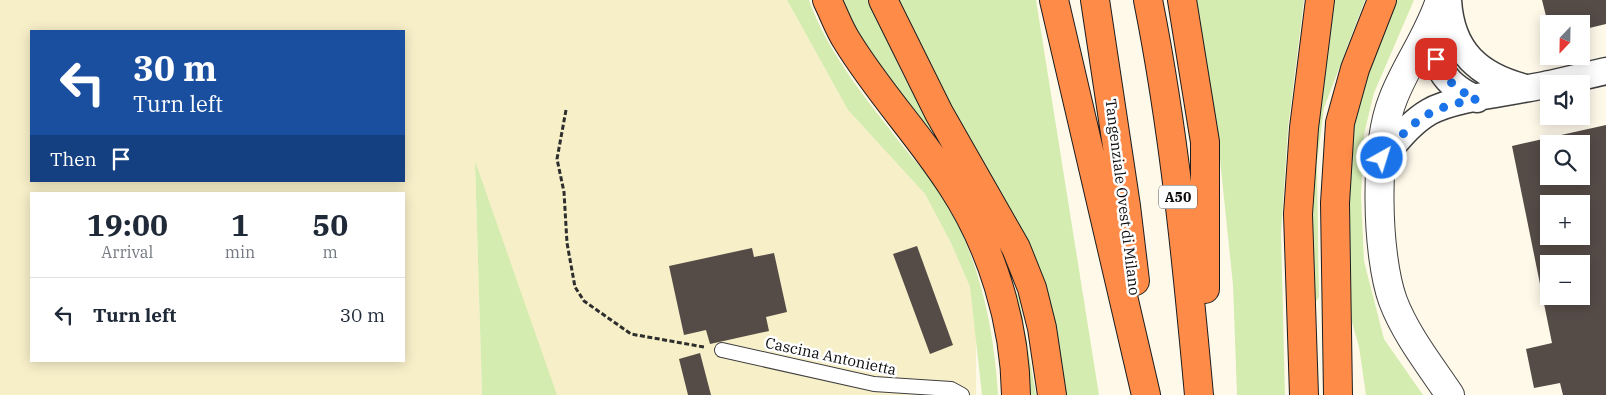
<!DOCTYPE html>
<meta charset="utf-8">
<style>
:root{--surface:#fff;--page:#f6f6f7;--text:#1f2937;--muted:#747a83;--line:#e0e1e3}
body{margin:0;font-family:"IBM Plex Serif",serif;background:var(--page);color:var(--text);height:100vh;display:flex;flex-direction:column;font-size:19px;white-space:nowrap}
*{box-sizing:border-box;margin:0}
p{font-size:16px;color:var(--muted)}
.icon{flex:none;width:28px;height:28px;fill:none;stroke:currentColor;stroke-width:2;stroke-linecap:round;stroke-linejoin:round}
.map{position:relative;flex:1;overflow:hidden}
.details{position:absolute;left:30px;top:192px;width:375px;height:170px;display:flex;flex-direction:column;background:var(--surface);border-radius:0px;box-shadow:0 2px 12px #0003}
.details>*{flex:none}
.banner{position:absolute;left:30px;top:30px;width:375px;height:152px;border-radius:0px;box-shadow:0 2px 12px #0003;background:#1a4fa0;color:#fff;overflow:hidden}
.needle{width:32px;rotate:202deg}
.fabs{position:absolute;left:1540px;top:15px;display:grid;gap:10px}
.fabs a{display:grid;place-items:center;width:50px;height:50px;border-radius:0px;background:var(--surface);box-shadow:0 2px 12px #0003;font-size:25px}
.pin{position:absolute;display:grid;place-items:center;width:42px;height:42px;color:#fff;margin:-21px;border-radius:10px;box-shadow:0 2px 8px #0006}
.me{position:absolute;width:55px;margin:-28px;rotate:39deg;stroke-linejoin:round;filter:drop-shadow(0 0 4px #0008)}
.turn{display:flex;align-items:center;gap:18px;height:105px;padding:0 20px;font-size:22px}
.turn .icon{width:65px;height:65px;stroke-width:2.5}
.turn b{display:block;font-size:35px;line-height:42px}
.then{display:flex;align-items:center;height:48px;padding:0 20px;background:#0003;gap:10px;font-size:19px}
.eta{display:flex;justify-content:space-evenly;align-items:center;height:85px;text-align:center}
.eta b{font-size:30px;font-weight:700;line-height:35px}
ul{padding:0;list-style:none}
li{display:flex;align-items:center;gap:15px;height:75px;padding:0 20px;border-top:1px solid var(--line)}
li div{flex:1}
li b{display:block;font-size:19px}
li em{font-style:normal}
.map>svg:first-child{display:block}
.farmland{fill:#f7efc8;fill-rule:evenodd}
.green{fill:#d5ecb1}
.building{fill:#554b47;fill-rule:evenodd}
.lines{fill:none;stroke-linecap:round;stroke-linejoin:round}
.service-casing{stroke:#3f3f3f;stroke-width:16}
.minor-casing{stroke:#3f3f3f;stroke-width:29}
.tertiary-casing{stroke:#3f3f3f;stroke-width:30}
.motorway-casing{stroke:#1d1d1d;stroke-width:30}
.path{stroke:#2e2e2e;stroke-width:3;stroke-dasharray:5 2.5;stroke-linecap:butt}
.service{stroke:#fff;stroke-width:14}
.minor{stroke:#fff;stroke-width:26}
.tertiary{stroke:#fff;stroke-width:28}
.motorway{stroke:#ff8b48;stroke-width:28}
.route{stroke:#1a73e8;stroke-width:9;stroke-dasharray:0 16.2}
.labels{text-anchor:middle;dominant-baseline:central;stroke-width:5;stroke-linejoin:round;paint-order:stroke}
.shield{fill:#fff;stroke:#555;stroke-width:1}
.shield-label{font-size:14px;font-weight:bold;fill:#0c0c0c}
.street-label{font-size:15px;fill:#0c0c0c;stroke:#fff}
</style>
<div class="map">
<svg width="1606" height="395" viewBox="0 0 1606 395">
<rect width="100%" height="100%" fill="#fff9ea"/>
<path class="farmland" d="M0,0H787L848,110L925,194L951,243L970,287L976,337V395H555L475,163L482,395H0ZM31,31H404V181H31ZM31,194H404V361H31Z"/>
<path class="green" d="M787,0H809C828,55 874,109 910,155C920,167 933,179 941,193C978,254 994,324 998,395H982L970,287L951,243L925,194L848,110Z
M836,0H869L902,73L930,123L932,131L926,132L887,81Z
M892,0H1036L1099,395H1057L1050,328Z
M1194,0H1304L1288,128L1281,233L1285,395H1237L1233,285L1216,121Z
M1331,0H1365L1324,108L1317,163L1319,297L1315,303L1311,302L1306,221Z
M1393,0H1414L1374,93L1364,134L1361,195L1364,261L1384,339L1423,395H1366L1359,347L1350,315L1343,193L1358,91Z
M475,161L557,395H482Z
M1011,283L1019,297L1036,395H1024Z"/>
<path class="building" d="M1542,0H1606V24L1581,30V24H1548Z
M1606,125V395H1563L1560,383L1534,388L1526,349L1552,343L1512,146ZM1549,144H1581V176H1549ZM1549,204H1581V236H1549ZM1549,264H1581V296H1549Z
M917,246L953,345L930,354L893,254Z
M752,248L754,257L774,253L787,312L766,317L769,331L710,344L706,330L684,335L669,266Z
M700,353L711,395H688L679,359Z"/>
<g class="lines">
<defs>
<path id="service" d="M722,350L874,384L951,389L962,395"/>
<path id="minor" d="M1448,0C1451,52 1479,76 1526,88
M1436,13C1430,54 1436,82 1477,99
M1550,84L1606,71
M1382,158C1396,142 1410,123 1429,112C1455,97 1516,92 1549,84"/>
<path id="tertiary" d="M1440,0C1429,35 1406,65 1393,99C1374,146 1376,254 1393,301C1406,335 1430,365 1450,395"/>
<path id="motorway" d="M827,0C834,14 839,29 847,41C878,92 920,136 952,186C992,247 1015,323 1016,395
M883,0L939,113L1016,248L1032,288L1042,328L1052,395
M1054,0L1146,395
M1095,0L1126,206L1135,281
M1148,0C1174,130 1187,263 1199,395
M1182,0L1205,142V289
M1304,395L1298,214L1304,128L1320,0
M1338,395L1335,203L1340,123L1355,69L1382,0"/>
</defs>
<use href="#service" class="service-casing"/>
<use href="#minor" class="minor-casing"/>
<use href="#tertiary" class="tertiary-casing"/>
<use href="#motorway" class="motorway-casing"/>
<path class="path" d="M566,110L557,159L564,192L567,243L575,287L584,301L631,334L704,347"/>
<use href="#service" class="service"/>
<use href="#minor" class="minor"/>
<use href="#tertiary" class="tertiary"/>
<use href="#motorway" class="motorway"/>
</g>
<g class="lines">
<path class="route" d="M1382,158C1414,119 1428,108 1477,99C1457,91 1445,79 1436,59"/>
</g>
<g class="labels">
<rect class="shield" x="1159" y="185.5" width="38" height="23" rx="4"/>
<g class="shield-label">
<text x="1178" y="197">A50</text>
</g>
<g class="street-label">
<text transform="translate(1123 197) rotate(83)">Tangenziale Ovest di Milano</text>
<text transform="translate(831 356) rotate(12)">Cascina Antonietta</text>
</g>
</g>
</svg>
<div class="fabs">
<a><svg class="needle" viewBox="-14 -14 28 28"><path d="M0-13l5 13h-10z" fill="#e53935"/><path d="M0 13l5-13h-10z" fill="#747a83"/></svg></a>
<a><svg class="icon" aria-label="sound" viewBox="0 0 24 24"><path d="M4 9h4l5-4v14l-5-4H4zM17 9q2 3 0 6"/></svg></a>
<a><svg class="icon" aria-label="search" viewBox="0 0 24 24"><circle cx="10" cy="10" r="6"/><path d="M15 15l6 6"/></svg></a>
<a>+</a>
<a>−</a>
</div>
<div class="pin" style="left:1436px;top:59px;background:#d93025"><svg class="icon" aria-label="arrive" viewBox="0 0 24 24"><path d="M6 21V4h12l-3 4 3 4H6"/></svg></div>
<svg class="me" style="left:1382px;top:158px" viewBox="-20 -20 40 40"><circle r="17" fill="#1a73e8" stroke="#fff" stroke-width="3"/><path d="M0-11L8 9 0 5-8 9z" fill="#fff"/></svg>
<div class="banner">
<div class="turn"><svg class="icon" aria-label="left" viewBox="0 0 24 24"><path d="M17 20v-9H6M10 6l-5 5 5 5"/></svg><div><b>30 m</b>Turn left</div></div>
<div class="then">Then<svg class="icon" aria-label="arrive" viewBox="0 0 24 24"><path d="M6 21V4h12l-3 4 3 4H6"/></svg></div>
</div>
<section class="details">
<div class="eta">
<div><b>19:00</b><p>Arrival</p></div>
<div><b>1</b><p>min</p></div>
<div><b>50</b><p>m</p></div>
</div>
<ul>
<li><svg class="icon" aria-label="left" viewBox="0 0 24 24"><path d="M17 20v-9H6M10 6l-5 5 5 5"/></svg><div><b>Turn left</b></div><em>30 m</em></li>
</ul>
</section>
</div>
